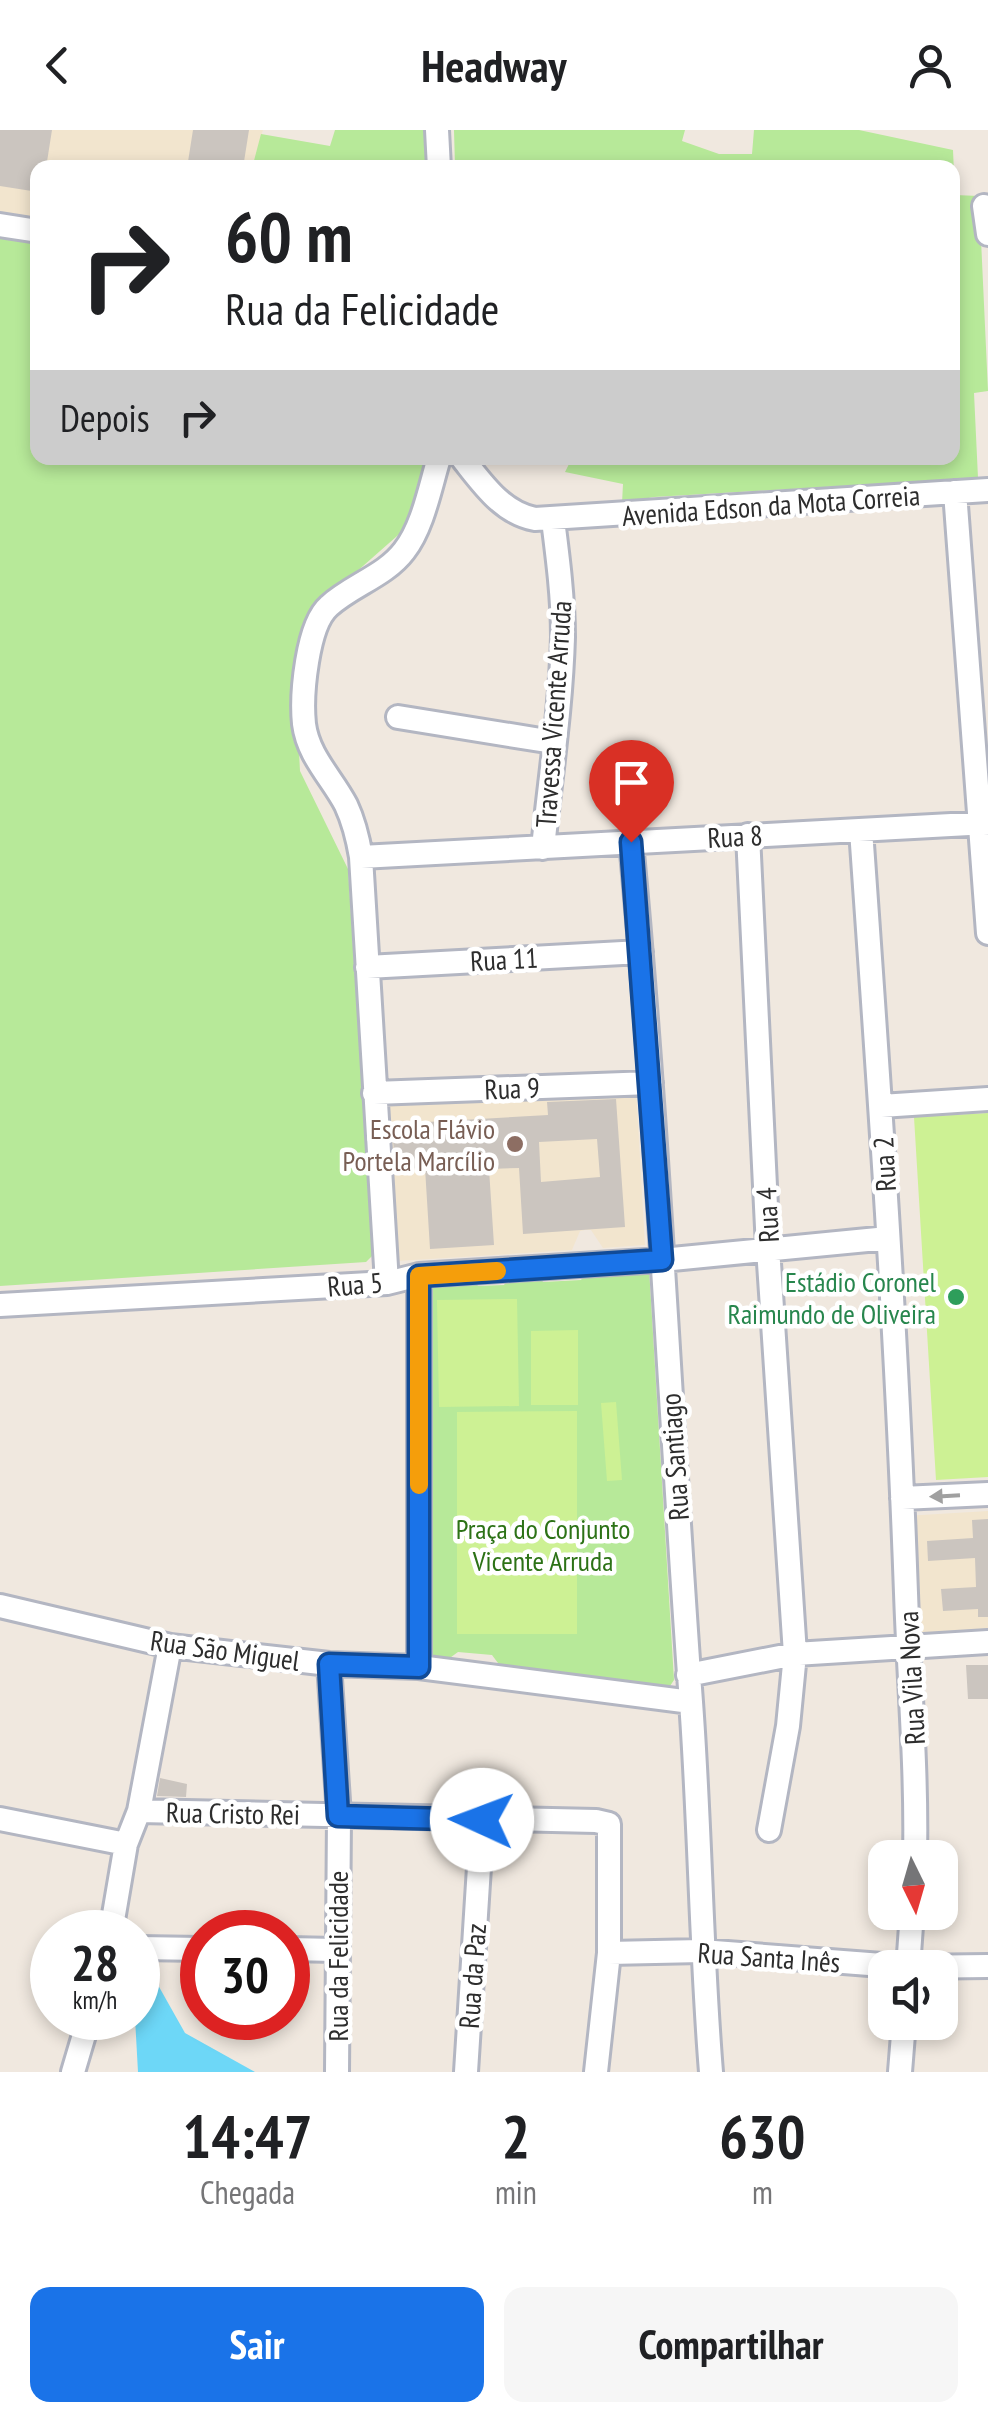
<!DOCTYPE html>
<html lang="pt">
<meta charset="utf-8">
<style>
:root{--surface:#fff;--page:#f6f6f6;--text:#202124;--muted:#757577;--accent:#1a73e8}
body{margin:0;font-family:"PT Sans Narrow",sans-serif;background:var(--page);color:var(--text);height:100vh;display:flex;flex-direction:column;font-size:38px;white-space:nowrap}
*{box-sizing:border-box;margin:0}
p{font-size:32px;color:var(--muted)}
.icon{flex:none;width:55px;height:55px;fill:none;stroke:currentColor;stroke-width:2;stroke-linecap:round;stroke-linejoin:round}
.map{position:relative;height:1942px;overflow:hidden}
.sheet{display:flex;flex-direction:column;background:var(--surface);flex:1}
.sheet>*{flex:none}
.hud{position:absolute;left:30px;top:30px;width:930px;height:305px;border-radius:20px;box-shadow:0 5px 15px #0003;background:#fff;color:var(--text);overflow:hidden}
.needle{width:65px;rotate:175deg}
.tools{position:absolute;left:868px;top:1710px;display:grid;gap:20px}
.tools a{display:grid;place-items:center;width:90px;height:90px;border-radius:20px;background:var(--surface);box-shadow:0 5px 15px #0003;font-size:50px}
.speed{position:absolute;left:30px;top:1780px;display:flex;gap:20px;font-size:50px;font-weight:700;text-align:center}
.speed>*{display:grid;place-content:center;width:130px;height:130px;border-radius:50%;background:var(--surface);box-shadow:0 5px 15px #0003;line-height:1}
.speed small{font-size:25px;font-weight:400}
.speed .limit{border:15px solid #d22;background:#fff;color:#111}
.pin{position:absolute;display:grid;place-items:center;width:85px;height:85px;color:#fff;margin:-102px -42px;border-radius:50% 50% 50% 0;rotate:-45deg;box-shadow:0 0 10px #0007}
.pin .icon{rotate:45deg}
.me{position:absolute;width:110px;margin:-55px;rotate:272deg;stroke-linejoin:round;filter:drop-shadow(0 0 8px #0008)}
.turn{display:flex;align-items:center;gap:35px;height:210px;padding:0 30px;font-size:45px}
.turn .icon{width:130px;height:130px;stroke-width:2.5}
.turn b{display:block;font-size:70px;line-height:85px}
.then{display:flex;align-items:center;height:95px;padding:0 30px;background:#0003;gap:20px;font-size:38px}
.eta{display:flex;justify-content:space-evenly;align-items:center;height:170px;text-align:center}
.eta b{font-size:60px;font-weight:700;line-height:70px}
.cta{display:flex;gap:20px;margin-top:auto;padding:20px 30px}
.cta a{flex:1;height:115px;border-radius:20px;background:var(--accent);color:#fff;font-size:40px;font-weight:700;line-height:115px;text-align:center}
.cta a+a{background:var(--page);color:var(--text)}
header{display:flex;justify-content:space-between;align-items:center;height:130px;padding:0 30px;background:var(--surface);font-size:45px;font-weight:700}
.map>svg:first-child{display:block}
.education{fill:#f2e5ce}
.green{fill:#b7e999}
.pitch{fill:#cdf194}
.water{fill:#6dd7f7}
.building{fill:#cbc5bf;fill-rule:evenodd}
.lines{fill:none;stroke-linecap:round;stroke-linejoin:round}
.minor-casing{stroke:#b3b6c2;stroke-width:28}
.minor{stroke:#fff;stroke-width:22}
.oneway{fill:#a0a0a0}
.route-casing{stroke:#114b97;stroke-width:25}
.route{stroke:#1a73e8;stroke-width:18}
.slow{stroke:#f59e0b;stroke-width:18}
.education-dot{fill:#8d6e63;stroke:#fff;stroke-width:4}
.leisure-dot{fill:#2e9e5b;stroke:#fff;stroke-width:4}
.labels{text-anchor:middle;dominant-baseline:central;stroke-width:9;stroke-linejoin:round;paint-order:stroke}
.street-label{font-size:28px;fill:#2d2d2d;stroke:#fff}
.education-label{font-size:28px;fill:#785e54;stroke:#fff;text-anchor:end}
.leisure-label{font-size:28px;fill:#27864d;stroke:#fff;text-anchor:end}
.park-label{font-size:28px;fill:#2c7216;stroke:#fff}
</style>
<header><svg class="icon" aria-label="back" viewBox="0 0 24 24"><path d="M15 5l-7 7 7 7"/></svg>Headway<svg class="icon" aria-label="person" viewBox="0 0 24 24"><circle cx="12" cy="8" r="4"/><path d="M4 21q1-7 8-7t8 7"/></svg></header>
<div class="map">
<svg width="988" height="1942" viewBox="0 0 988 1942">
<rect width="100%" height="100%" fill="#f0e8df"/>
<path class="education" d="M0,0H263L252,37L38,38L37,112L0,107Z
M636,959L645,1115L603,1118L591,1100H585L580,1101L572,1120L397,1131L389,975Z
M988,1381V1514L913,1519L905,1386Z"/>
<path class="green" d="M335,0H427L429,37L252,38L261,4L330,16Z
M454,0H685L682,11L719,24H752L754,0H859L953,20L955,65L979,66L988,261L974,263L978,348L654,367L622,373L623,354L565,342L572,328H952V38L455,37Z
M0,107L37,112L38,328H395L427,332L405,399L346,451L295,543L300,641L348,739L373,1125L366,1132L0,1156Z
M589,1138H649L674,1550L670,1556L501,1537L492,1525L458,1522L447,1530L423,1529L424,1153L470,1145L478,1156L504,1155L512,1143L536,1141L543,1152L581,1150Z"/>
<path class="pitch" d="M988,983V1347L936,1350L914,987Z
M517,1169L519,1276L439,1277L437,1170Z
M578,1200V1275H531V1201Z
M616,1272L622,1350L607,1351L601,1273Z
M577,1281V1504H457V1282Z"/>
<path class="water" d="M149,1839L185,1903L255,1942H138L135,1888H138V1841Z"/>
<path class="building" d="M0,0H52L46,38H38V62L0,56Z
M193,0H249L243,38H187Z
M616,969L625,1097L523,1104L519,1038L489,1039L494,1115L430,1119L425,1038L395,1039L392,994L548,985L547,972ZM597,1009L600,1047L541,1052L539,1012Z
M988,1389V1487H978V1479L943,1481L941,1459L976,1457L975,1428L928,1431L927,1411L973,1408L972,1390Z
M966,1535H988V1569H968Z
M160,1648L187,1654L186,1667L157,1666Z"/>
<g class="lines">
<defs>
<path id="minor" d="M437,0L439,38
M984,76L988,104
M0,95L38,101
M462,328C482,353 502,383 535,389L988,360
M955,362L988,803
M398,587L553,612
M861,700C879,954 897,1209 906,1463C909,1552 917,1639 915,1728
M748,705L768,1118L795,1524L788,1596L769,1700
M631,712C658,998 670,1285 691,1572C700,1695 701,1819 711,1942
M543,718C550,648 561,578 563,507C563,468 558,429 553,390
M361,727L988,693
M367,837L641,822
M374,963L651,953
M881,976L988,969
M419,1145V1537
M387,1153L361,727C358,709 354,692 346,675C332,648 308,626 304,594C301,565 307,495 329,476C352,455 385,446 404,421C423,397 430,357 439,328
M0,1175L387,1153L419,1145L662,1130L888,1108
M902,1368L988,1364
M0,1476L170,1516L329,1534L419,1537L691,1572
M329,1534L339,1686L337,1942
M688,1545L795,1524L988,1512
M139,1681L596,1691L609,1694V1823L596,1942
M0,1689L126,1714
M111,1802L126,1714L139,1681L170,1516
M138,1818L202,1819
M288,1819L336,1820
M609,1823L701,1821L908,1837L988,1836
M908,1838L912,1782
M73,1942L89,1888
M466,1942L482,1690
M900,1942L904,1892"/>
</defs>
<use href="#minor" class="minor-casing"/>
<use href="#minor" class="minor"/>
</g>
<defs><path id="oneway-solid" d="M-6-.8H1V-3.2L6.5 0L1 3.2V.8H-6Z" transform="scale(2.5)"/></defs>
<use class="oneway" href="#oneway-solid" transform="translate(945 1366) rotate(177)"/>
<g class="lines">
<defs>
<path id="route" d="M482,1690L338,1686L329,1534L419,1537V1146L662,1130L631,712"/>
</defs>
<use href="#route" class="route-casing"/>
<use href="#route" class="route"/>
<path class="slow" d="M419,1355V1146L497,1141"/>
</g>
<circle class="education-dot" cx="515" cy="1014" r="10"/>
<circle class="leisure-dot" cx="956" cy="1167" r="10"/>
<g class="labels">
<g class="street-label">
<text transform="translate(771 375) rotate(-4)">Avenida Edson da Mota Correia</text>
<text transform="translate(553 584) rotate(-86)">Travessa Vicente Arruda</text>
<text transform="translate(735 706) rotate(-3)">Rua 8</text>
<text transform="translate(504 829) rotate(-3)">Rua 11</text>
<text transform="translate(512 958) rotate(-2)">Rua 9</text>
<text transform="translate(884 1034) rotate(-93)">Rua 2</text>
<text transform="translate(767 1085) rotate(-93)">Rua 4</text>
<text transform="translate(355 1154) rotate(-5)">Rua 5</text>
<text transform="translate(674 1327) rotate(-94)">Rua Santiago</text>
<text transform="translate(225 1520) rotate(8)">Rua São Miguel</text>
<text transform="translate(911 1548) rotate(-93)">Rua Vila Nova</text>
<text transform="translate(233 1683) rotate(1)">Rua Cristo Rei</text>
<text transform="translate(337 1826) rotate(-90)">Rua da Felicidade</text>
<text transform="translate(769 1827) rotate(4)">Rua Santa Inês</text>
<text transform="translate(472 1846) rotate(-86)">Rua da Paz</text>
</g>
<g class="education-label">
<text x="495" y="998">Escola Flávio<tspan x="495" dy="32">Portela Marcílio</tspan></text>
</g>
<g class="leisure-label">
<text x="936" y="1151">Estádio Coronel<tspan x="936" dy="32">Raimundo de Oliveira</tspan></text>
</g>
<g class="park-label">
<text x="543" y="1398">Praça do Conjunto<tspan x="543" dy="32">Vicente Arruda</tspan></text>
</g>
</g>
</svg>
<div class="tools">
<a><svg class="needle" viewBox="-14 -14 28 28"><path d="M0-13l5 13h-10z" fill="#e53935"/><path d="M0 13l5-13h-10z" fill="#757577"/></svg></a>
<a><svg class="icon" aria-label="sound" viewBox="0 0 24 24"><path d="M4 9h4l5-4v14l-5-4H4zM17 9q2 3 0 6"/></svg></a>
</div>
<div class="speed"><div>28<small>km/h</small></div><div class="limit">30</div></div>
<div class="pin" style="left:631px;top:712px;background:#d93025"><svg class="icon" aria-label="arrive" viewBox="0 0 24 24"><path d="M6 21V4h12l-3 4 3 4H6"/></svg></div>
<svg class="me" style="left:482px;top:1690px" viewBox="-20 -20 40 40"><circle r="19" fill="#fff"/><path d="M0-13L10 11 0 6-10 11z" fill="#1a73e8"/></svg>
<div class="hud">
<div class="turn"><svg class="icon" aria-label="right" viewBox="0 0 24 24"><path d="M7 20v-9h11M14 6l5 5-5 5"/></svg><div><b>60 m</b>Rua da Felicidade</div></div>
<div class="then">Depois<svg class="icon" aria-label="right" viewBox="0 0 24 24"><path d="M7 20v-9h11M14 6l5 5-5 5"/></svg></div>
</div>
</div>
<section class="sheet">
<div class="eta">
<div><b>14:47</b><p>Chegada</p></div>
<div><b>2</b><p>min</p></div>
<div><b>630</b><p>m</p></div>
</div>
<div class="cta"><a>Sair</a><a>Compartilhar</a></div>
</section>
